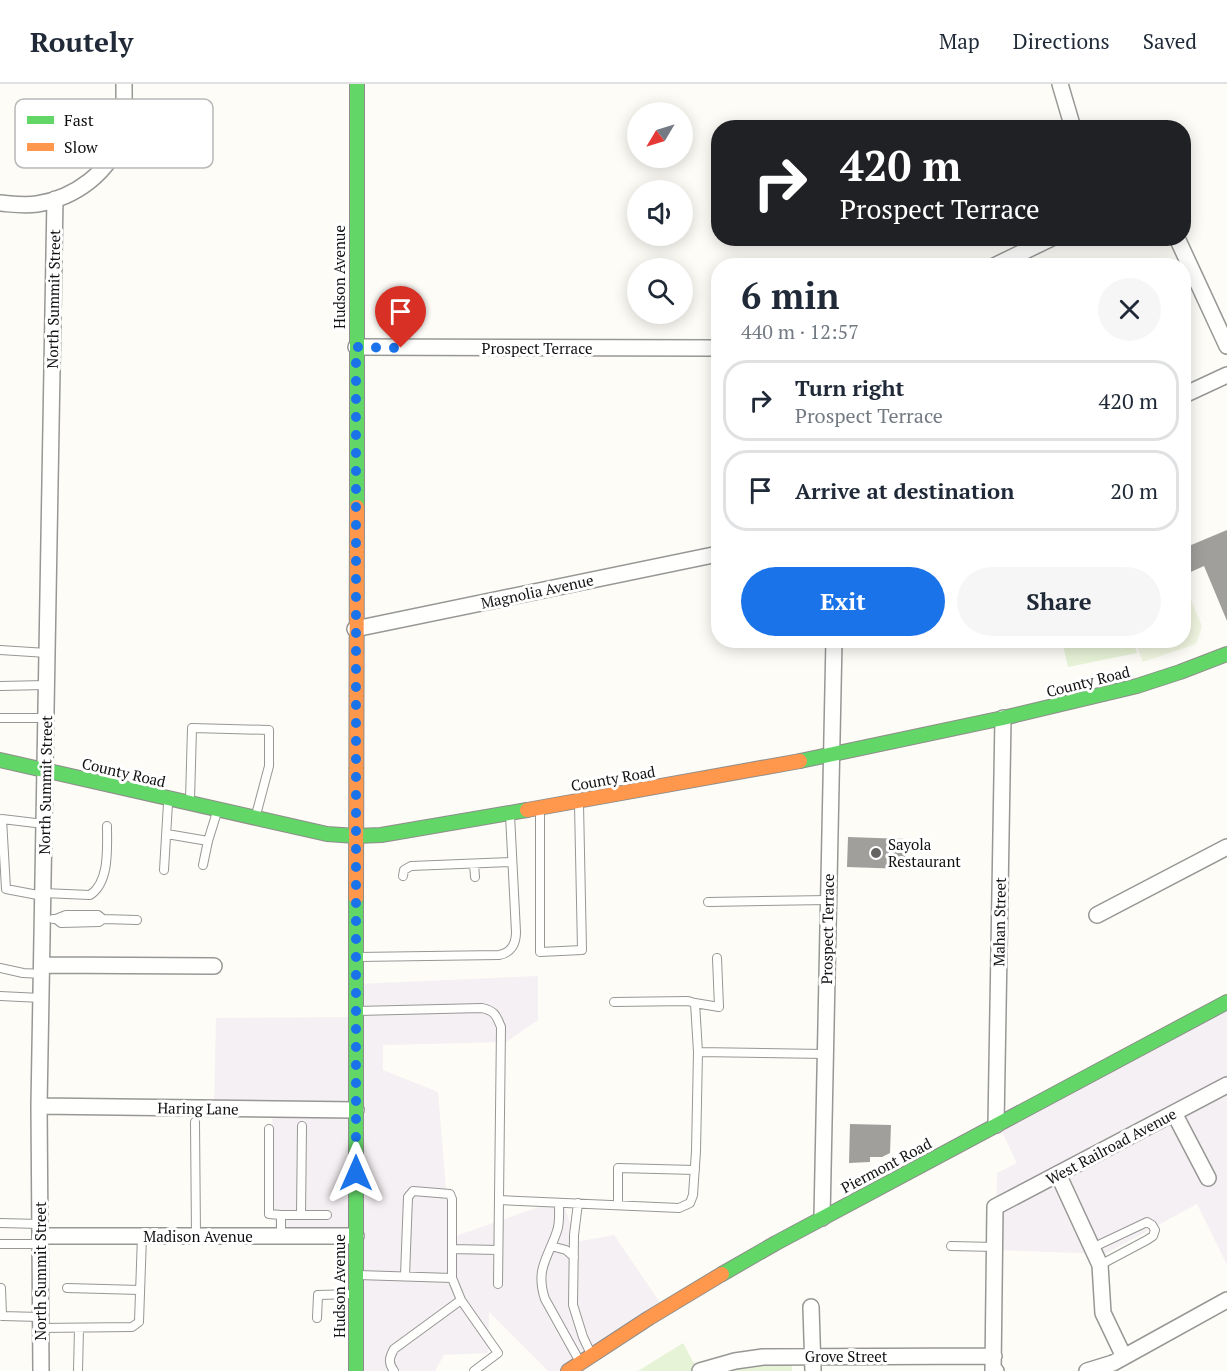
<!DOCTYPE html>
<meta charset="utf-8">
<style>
:root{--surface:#fff;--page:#f6f6f7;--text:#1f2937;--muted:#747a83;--line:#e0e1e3;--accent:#1a73e8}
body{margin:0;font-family:"PT Serif",serif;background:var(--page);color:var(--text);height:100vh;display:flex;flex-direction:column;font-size:22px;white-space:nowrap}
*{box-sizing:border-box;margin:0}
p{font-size:20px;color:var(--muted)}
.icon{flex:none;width:33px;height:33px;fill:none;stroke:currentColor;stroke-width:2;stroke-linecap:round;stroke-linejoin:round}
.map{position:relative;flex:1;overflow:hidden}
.details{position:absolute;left:711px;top:174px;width:480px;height:390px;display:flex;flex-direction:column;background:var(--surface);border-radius:24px;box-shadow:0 3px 15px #0003}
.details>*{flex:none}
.top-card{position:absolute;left:711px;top:36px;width:480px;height:126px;border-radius:24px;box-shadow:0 3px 15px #0003;background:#202124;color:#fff;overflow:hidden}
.needle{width:39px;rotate:232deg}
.tools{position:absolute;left:627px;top:18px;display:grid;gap:12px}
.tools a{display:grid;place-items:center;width:66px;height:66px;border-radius:50%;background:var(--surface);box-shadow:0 3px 15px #0003;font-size:30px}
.pin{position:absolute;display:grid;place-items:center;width:51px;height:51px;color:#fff;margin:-62px -26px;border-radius:50% 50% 50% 0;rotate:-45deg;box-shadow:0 0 6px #0007}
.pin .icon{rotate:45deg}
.me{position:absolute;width:66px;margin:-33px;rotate:0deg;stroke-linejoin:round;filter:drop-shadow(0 0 4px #0008)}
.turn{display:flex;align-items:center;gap:21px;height:126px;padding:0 30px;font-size:27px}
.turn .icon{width:78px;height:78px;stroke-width:2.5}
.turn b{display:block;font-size:42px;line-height:51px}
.round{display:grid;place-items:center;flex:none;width:63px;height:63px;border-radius:32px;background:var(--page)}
.summary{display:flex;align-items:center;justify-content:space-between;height:102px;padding:0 30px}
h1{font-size:36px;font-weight:600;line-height:45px}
.button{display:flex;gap:12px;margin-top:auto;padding:12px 30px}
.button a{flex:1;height:69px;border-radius:36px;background:var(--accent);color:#fff;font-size:24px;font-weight:600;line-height:69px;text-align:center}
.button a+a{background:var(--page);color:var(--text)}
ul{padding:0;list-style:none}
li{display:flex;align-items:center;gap:18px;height:81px;margin:0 12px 9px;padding:0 18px;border:3px solid var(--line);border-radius:24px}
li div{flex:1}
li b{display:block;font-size:22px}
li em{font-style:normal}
header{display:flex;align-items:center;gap:36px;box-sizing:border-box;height:84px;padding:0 30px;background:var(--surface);border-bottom:2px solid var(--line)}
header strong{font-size:28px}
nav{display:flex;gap:33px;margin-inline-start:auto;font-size:21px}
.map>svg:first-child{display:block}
.industrial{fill:#f5f0f3}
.green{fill:#e7f3d7}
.pitch{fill:#f0f6e1}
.building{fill:#a19f9c}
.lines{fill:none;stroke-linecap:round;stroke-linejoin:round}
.lane-casing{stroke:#979795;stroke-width:10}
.street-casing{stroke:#979795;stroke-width:18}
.fast-casing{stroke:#8e8d8b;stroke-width:16}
.slow-casing{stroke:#8e8d8b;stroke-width:16}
.lane{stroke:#fffffe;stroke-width:8}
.street{stroke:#fffffe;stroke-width:15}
.fast{stroke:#63d668;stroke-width:14}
.slow{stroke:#ff974d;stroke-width:14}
.route{stroke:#1a73e8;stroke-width:10;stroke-dasharray:0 18}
.poi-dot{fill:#646362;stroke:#fff;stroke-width:2}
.labels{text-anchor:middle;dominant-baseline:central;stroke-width:6;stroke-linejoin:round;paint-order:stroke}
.street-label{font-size:15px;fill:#111;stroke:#fff}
.poi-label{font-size:15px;fill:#111;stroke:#fff;text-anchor:start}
.key{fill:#fff;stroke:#b8b8b8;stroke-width:1.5}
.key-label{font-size:16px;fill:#111}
</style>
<header>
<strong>Routely</strong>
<nav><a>Map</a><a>Directions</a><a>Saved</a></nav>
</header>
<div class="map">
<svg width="1227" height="1287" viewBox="0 0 1227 1287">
<rect width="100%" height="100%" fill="#fdfcf7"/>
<path class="industrial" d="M538,892V936L506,958L383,961V986L438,1008L450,1154L562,1115L576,1158L614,1151L663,1223L561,1287H548L489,1228L488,1269L444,1271L435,1287H355V1150L275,1151L272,1025L214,1023L216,934L358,933V900Z
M1227,920V1181L1197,1120L1105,1170L996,1166L997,1089L1017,1079L998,1040Z"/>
<path class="green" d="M1062,557H1133L1137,569L1068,583Z
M683,1259L695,1281L792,1273V1287H638Z"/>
<path class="pitch" d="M1184,500L1202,542L1196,560L1143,578L1135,557L1184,556Z"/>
<path class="building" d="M1227,446V537L1204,482L1184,491V464Z
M848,753L906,755L905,785L847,783Z
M850,1040L891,1041L890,1069L882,1073H870V1078L849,1079Z"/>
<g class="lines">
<defs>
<path id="lane" d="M0,566L47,569
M0,602L46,601
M0,634H46
M190,716L192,644L269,646V682L256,731
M540,726V868L582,866L579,720
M167,750L208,757
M474,780L475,793
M203,781L208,757L217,728
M164,786L168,719
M403,792L404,786L411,782L512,778
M43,809L90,811C110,798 107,763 107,742
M43,812L6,805L2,735L44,740
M708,818L828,816
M53,835H56L61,839L99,838L103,835
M56,835L66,831H98L103,835L137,836
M357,873L499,871C511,869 516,860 516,848L510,731
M0,884L23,889L42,890
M0,912L41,914
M614,918L688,917L695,919L698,968
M695,919L719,923L717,874
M357,927L482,924C495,927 496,931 501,943L498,1200
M195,1038L196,1152
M269,1045V1130L281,1131
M499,1116L679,1124L690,1119L693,1111L696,1067L698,968L825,970
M559,1119C559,1127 560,1139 557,1147C548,1174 535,1185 545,1215L580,1278
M578,1119L574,1151L573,1221L583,1253L591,1270
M618,1121V1084L695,1086
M301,1131L302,1042
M0,1139L40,1140
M281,1152V1131H327
M0,1160H40
M551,1162L566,1166L574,1173
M951,1162L995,1163
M1092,1164L1147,1138L1152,1141L1155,1146L1153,1152L1147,1156L1100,1181
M452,1165L498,1166
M358,1191L452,1194L461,1216L498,1269L474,1287
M405,1192L408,1113L413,1107L450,1110L452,1115V1194
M1,1204L2,1232L40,1233
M67,1204L140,1206
M317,1234L318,1211L354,1210
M40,1244L132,1243L139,1238L142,1152
M78,1287L79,1244
M394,1287C388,1279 389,1274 394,1265L461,1216"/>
<path id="street" d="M1060,0L1073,44
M0,119C12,120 24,122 37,120C74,114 111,89 121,50C125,34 124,17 124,0
M1177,154L1227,262
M994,182L1052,154
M356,263L718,264
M1184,311L1227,291
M355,545L718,470
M1097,831L1227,763
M42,881L214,882
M39,1022L356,1026
M1174,1029L1208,1094
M996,1041L1003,634
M1058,1090L1100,1181L1103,1229L1124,1273
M822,1134L834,556
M40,1152H356
M811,1223L813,1287
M41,1287L39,1022L55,115
M700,1287L735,1277L763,1273L994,1272
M996,1287H993L995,1123L1227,1001
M1087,1287L1113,1279L1227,1216"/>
<path id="fast" d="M357,423V0
M0,676L327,750L356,752L381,751L527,726
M800,677L1003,634L1137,602L1180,588L1227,570
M722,1190L776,1159L1227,918
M356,1287V814"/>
<path id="slow" d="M527,726L800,677
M356,814L357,423
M568,1287L649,1234L722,1190"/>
</defs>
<use href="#lane" class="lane-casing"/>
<use href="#street" class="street-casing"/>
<use href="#fast" class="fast-casing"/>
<use href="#slow" class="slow-casing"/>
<use href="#lane" class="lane"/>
<use href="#street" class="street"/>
<use href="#fast" class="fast"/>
<use href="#slow" class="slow"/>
</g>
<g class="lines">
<path class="route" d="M356,1089V263L401,264"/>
</g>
<circle class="poi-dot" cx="876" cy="769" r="6"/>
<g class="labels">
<g class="street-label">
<text transform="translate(339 193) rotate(-90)">Hudson Avenue</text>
<text transform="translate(53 215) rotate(-89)">North Summit Street</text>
<text x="537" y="264">Prospect Terrace</text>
<text transform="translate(537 507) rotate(-12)">Magnolia Avenue</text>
<text transform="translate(1088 597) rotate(-14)">County Road</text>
<text transform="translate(124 688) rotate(13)">County Road</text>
<text transform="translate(613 694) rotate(-10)">County Road</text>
<text transform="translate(45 701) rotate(-89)">North Summit Street</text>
<text transform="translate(999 838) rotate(-89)">Mahan Street</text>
<text transform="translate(827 845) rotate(-89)">Prospect Terrace</text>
<text transform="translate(198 1024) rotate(1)">Haring Lane</text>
<text transform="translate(1111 1062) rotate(-28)">West Railroad Avenue</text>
<text transform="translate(886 1081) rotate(-28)">Piermont Road</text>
<text x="198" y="1152">Madison Avenue</text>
<text transform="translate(40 1187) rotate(-90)">North Summit Street</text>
<text transform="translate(339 1202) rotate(-90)">Hudson Avenue</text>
<text x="846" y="1272">Grove Street</text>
</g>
<g class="poi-label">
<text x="888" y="760">Sayola<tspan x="888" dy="17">Restaurant</tspan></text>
</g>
</g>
<rect x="15" y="15" width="198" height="69" rx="9" class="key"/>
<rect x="27" y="32" width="27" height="8" fill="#63d668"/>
<rect x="27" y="59" width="27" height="8" fill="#ff974d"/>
<g class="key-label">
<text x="64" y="42">Fast</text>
<text x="64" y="69">Slow</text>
</g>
</svg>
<div class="tools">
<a><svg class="needle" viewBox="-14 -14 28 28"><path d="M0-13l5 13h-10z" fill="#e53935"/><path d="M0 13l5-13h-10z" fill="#747a83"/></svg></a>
<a><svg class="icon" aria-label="sound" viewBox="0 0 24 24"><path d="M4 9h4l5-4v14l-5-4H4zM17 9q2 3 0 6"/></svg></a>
<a><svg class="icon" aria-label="search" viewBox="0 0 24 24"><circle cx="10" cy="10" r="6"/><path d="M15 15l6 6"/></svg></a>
</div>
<div class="pin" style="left:401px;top:264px;background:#d93025"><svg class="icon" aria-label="arrive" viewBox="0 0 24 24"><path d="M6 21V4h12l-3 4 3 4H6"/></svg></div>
<svg class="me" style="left:356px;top:1089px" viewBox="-20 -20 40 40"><path d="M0-17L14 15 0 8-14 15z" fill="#1a73e8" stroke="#fff" stroke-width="4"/></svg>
<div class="top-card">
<div class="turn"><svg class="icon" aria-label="right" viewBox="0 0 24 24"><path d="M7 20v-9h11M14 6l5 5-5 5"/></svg><div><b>420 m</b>Prospect Terrace</div></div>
</div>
<section class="details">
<div class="summary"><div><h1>6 min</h1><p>440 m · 12:57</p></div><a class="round"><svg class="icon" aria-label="close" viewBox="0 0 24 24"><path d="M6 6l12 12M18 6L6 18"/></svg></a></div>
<ul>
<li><svg class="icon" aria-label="right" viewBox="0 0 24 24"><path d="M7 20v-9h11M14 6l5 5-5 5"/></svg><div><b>Turn right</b><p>Prospect Terrace</p></div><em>420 m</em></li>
<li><svg class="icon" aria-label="arrive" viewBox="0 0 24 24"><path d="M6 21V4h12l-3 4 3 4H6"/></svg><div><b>Arrive at destination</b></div><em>20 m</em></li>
</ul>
<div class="button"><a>Exit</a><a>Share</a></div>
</section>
</div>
